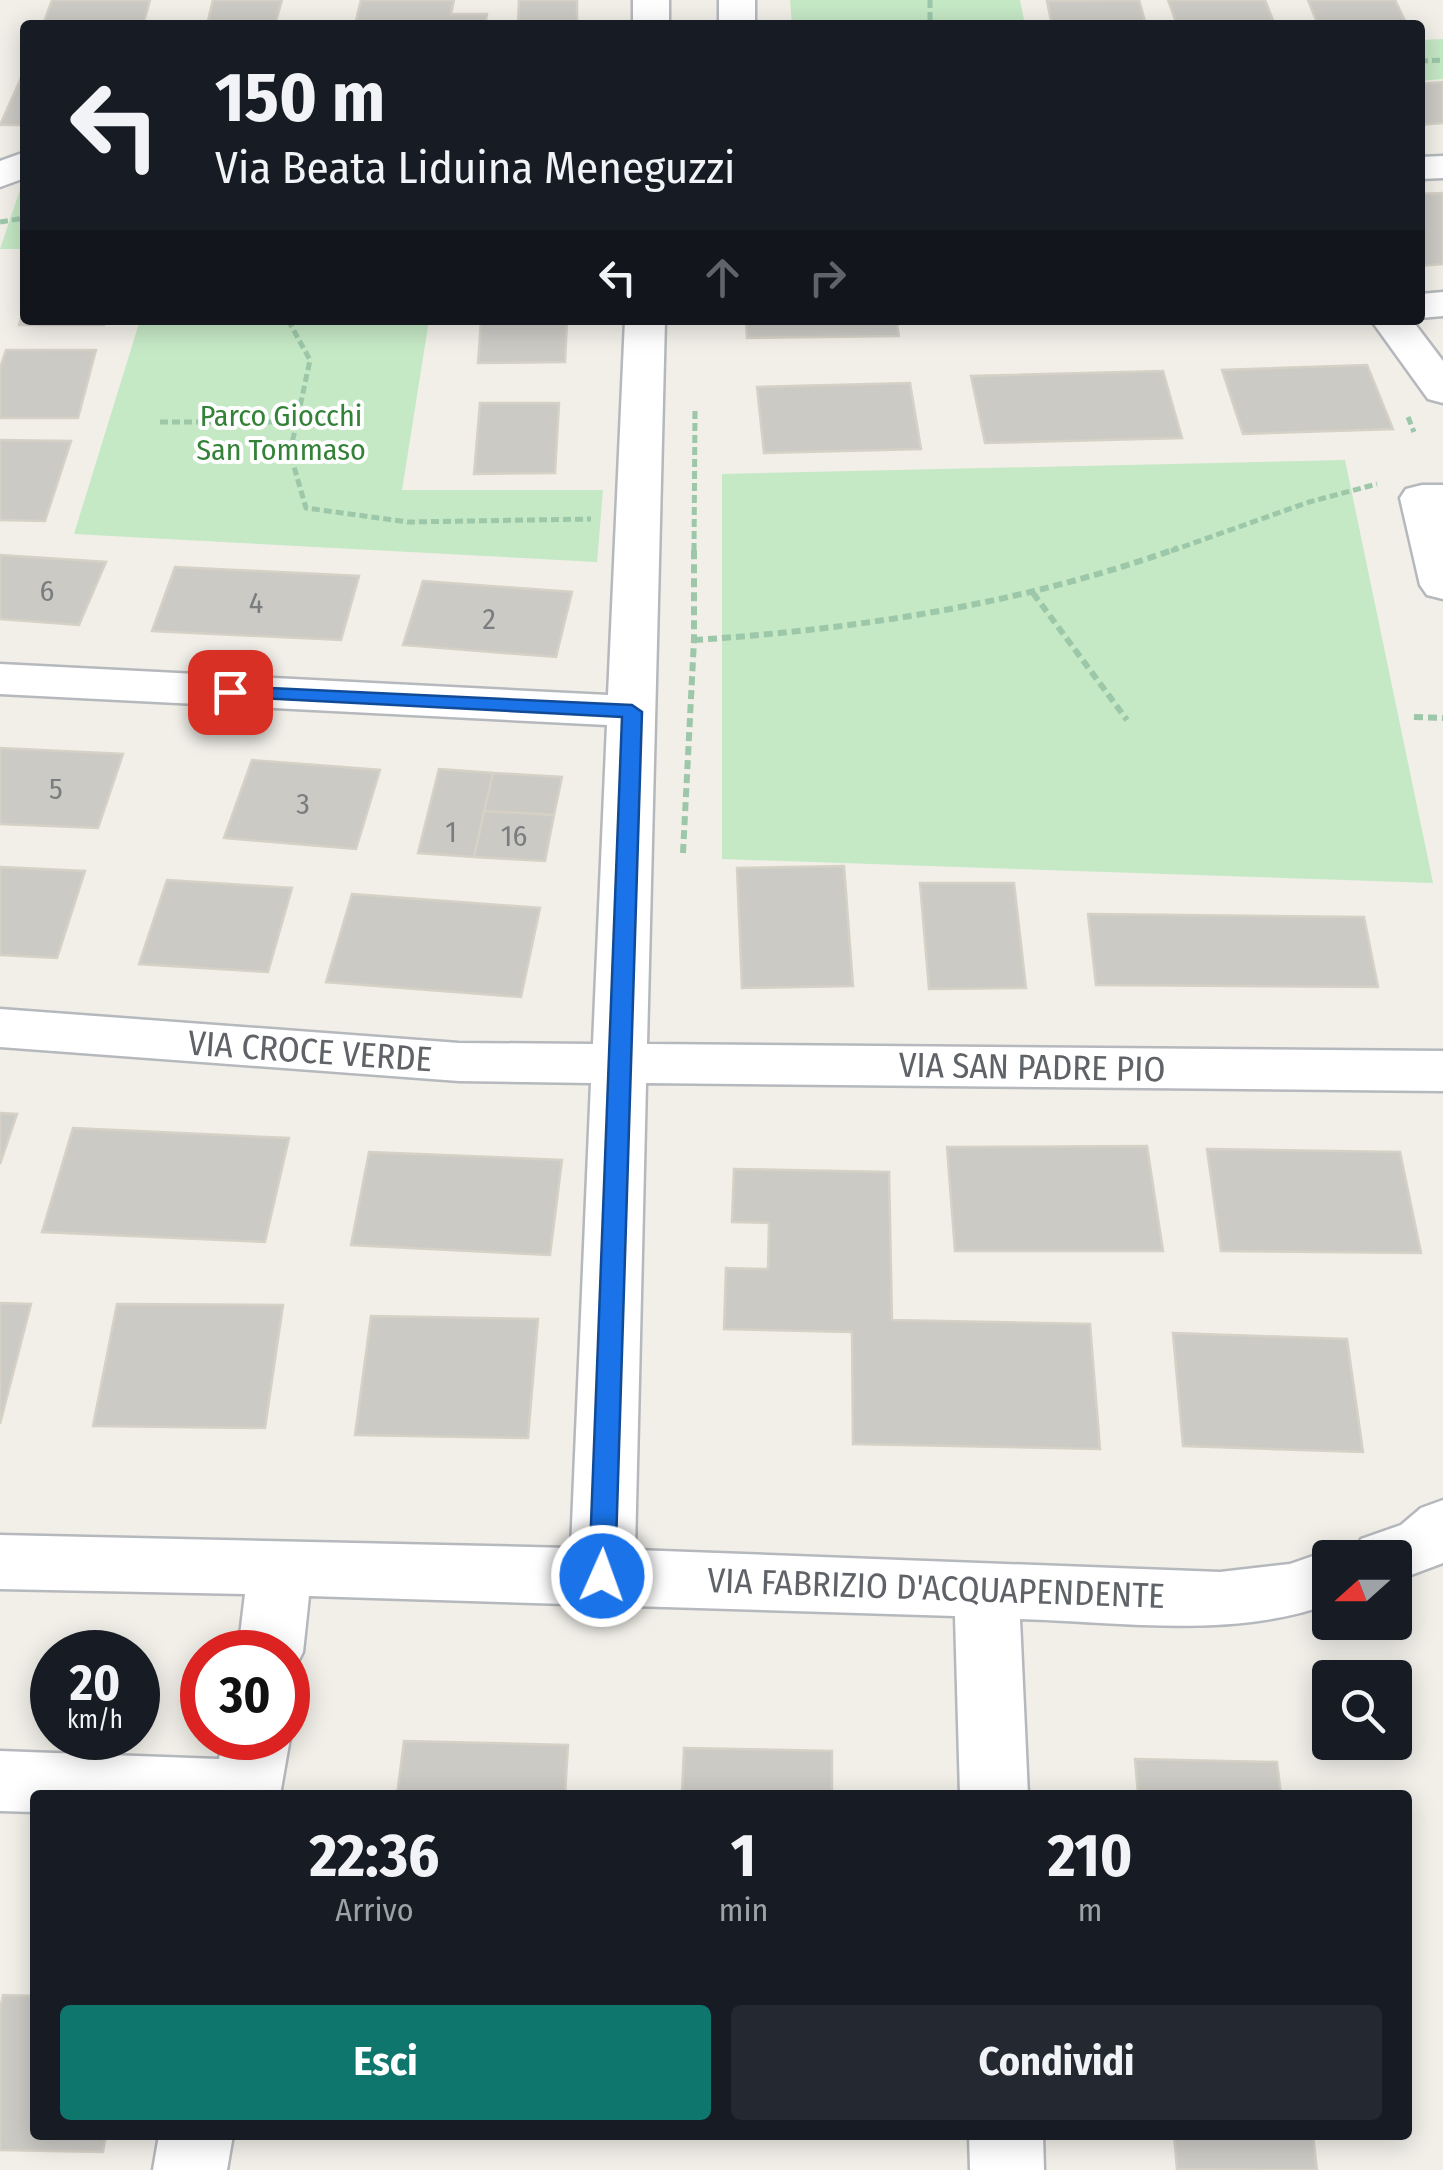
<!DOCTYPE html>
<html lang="it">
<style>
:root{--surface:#171b24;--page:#242831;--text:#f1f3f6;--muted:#9ea1a6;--accent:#0f766e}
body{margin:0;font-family:"Fira Sans Condensed",sans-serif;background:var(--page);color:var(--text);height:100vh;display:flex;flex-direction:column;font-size:38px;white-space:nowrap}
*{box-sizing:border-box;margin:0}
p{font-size:32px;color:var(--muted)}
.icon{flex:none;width:55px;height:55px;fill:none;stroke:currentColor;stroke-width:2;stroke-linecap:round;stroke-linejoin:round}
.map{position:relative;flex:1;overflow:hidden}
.panel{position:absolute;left:30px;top:1790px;width:1382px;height:350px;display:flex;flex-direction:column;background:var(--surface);border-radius:10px;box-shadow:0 5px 25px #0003}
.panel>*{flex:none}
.banner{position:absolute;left:20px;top:20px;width:1405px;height:305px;border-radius:10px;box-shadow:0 5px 25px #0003;background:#171b24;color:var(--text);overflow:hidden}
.needle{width:65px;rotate:249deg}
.controls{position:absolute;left:1312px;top:1540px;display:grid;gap:20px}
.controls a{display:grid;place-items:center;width:100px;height:100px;border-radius:10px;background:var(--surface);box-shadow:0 5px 25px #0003;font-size:50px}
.speed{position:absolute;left:30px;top:1630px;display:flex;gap:20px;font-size:50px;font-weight:700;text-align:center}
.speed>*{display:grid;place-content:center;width:130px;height:130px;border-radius:50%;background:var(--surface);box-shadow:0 5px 25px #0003;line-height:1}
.speed small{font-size:25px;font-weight:400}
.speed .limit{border:15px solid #d22;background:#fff;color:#111}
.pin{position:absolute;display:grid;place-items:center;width:85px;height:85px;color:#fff;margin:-42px;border-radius:20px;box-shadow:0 5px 15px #0006}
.me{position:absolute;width:110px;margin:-55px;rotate:2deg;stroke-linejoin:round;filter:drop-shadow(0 0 8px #0008)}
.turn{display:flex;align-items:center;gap:35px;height:210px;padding:0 30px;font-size:45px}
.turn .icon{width:130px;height:130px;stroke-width:2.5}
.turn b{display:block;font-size:70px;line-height:85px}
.lanes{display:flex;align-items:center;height:95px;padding:0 30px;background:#0003;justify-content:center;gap:50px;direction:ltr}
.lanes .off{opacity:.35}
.eta{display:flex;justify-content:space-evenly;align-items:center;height:170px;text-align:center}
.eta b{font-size:60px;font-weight:700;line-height:70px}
.button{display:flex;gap:20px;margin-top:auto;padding:20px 30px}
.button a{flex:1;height:115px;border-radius:10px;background:var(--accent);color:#fff;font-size:40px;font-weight:700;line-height:115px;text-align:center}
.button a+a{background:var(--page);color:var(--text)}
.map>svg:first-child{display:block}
.green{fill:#c5e8c5}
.building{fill:#cccac5;stroke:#d6d1c6;stroke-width:2.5}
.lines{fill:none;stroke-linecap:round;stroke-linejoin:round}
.minor-casing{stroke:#b5b8bc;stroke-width:5}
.path-far1{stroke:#9cc7a9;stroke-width:5;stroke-dasharray:8 4;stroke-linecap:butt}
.path{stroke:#9cc7a9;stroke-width:6;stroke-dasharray:9 5;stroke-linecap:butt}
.minor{fill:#fff;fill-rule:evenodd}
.route{fill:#1a73e8;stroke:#114b97;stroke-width:2.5}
.labels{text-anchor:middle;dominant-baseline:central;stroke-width:8;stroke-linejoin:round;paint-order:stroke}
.far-park-label{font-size:30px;fill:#348238;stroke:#fff}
.number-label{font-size:30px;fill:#7a7d7f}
.street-label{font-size:35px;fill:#5f6368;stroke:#fff}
</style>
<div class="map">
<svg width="1443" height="2170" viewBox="0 0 1443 2170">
<rect width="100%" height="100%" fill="#f1efe8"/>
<path class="green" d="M790,0H1020L1025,25H792Z
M1443,39V79L1420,81V40Z
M25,186V249H0L20,190Z
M140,320H429L402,490H603L597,562L74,534Z
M1345,460L1433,883L722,859V474Z"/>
<path class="building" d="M52,0H150L143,25H43Z
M213,0H282L275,25H207Z
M361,0H454L451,14H487L485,25H355Z
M519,0H577V25H518Z
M1139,0L1146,25H1052L1047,1Z
M1168,0H1265L1275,25H1177Z
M1308,0H1395L1407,25H1318Z
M21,78H25V125H0Z
M1443,82V123L1420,125V84Z
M1443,193V264L1420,266V194Z
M25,305V320H105L104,325H19Z
M481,320H567L565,362L478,363Z
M746,320H896L899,336L747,338Z
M6,350H96L78,418H0V368Z
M1367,365L1393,429L1243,434L1222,370Z
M1163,371L1182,438L985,443L971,376Z
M910,383L921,449L764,453L757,387Z
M480,403H559L555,473L474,474Z
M0,440L71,441L45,521L0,520Z
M0,555L106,562L79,625L0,619Z
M175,567L359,576L341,640L152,631Z
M423,581L572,592L556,657L403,645Z
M0,748L123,754L98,828L0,824Z
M252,760L380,770L356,849L224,838Z
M439,769L493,773L474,857L418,853Z
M493,773L562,777L554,815L484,811Z
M484,811L554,815L545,861L474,857Z
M844,866L853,986L742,988L737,868Z
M0,867L85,871L57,958L0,955Z
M167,880L292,888L268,972L139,964Z
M920,883H1014L1026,988L929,989Z
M352,894L540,908L521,997L326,982Z
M1088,914L1364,917L1378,987L1096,985Z
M0,1113L17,1114L0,1164Z
M73,1128L289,1138L265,1242L42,1232Z
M1147,1146L1163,1251H955L947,1147Z
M1207,1149L1400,1152L1421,1253L1221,1251Z
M369,1152L562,1160L550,1255L351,1245Z
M734,1169L889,1172L892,1320L1090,1324L1100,1449L853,1444L852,1332L724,1329L726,1268L768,1269L769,1223L732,1222Z
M0,1303L31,1304L0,1424Z
M117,1304L283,1305L265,1428L93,1426Z
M371,1316L538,1319L528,1438L355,1435Z
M1173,1333L1347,1339L1363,1452L1183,1446Z
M404,1741L568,1745L565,1795H397Z
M684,1748L832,1751V1795H682Z
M1135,1759L1277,1762L1281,1795H1138Z
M3,1995L35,1996V2135H106L103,2152L0,2150V2010Z
M1174,2135H1313L1317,2170L1177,2169Z"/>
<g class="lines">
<defs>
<path id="minor" d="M633,0H669V25H633Z
M719,0H755V25H719Z
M25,152V178L0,187V161Z
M1443,156V178L1420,179V157Z
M1443,292V316L1420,318V294Z
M625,320H665L647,1044L1443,1051V1091L646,1083L635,1550L1220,1572L1290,1564L1330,1550L1351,1558H1330V1604C1232,1639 1123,1622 1020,1619L1028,1795H960L955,1616L309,1596L303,1652L293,1672L288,1674V1652H238L245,1594L0,1589V1535L571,1548L591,1083L459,1081L0,1047V1009L459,1043L593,1044L607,725L0,694V664L608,695Z
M1371,320H1412L1443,361V403L1428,399Z
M1422,485H1443V599L1427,595L1420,585L1400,498L1406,489Z
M1443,1500V1563L1395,1581V1558H1352L1361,1539L1401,1525L1421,1508Z
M288,1734L290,1738L280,1795H35V1812L0,1811V1751L219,1759L223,1738H288Z
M159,2135H233L227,2170H153Z
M969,2135H1043L1044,2170H970Z"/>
</defs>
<use href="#minor" class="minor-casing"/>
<path class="path-far1" d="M930,0V25
M1420,61L1443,60
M0,222L25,218
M288,320L310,360L290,453L306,508L408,522L591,519
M1408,417L1414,432
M160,422H295
M694,551L695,411
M1171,551L1309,502L1377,484"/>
<path class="path" d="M1033,593L1127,720
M694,640C860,629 1022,604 1178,548
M1414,717L1443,718
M683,853L694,640V548"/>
<use href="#minor" class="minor"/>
</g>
<path class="route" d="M230,686L632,705L642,712L615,1576L611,1584L602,1587L592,1584L589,1576L622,717L223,696V688Z"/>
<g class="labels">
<g class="far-park-label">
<text x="281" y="416">Parco Giocchi<tspan x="281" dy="34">San Tommaso</tspan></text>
</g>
<g class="number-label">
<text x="47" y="591">6</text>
<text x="256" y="603">4</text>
<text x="489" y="619">2</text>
<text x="56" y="789">5</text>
<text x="303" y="804">3</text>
<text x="451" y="832">1</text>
<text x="514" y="836">16</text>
</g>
<g class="street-label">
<text transform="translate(310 1051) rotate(4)">VIA CROCE VERDE</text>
<text transform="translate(1032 1067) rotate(1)">VIA SAN PADRE PIO</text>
<text transform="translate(936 1588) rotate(2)">VIA FABRIZIO D'ACQUAPENDENTE</text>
</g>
</g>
</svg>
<div class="controls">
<a><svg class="needle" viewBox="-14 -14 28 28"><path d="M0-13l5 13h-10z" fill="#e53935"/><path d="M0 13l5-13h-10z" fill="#9ea1a6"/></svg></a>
<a><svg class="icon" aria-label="search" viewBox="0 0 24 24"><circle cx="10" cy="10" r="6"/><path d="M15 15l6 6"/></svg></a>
</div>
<div class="speed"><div>20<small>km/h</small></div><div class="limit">30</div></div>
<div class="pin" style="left:230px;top:692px;background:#d93025"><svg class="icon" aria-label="arrive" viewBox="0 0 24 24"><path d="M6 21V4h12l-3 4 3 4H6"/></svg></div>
<svg class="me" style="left:602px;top:1576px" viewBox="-20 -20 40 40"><circle r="17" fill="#1a73e8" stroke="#fff" stroke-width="3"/><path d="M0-11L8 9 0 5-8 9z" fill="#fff"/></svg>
<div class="banner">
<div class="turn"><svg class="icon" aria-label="left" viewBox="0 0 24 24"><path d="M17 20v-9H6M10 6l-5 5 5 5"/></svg><div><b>150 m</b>Via Beata Liduina Meneguzzi</div></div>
<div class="lanes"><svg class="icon" aria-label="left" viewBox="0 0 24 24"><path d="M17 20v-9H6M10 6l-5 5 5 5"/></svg><svg class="icon off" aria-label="ahead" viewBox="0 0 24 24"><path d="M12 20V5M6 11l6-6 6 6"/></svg><svg class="icon off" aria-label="right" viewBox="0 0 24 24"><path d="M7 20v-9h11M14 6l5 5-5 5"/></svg></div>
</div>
<section class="panel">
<div class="eta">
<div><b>22:36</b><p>Arrivo</p></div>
<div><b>1</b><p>min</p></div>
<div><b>210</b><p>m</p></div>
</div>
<div class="button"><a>Esci</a><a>Condividi</a></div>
</section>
</div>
